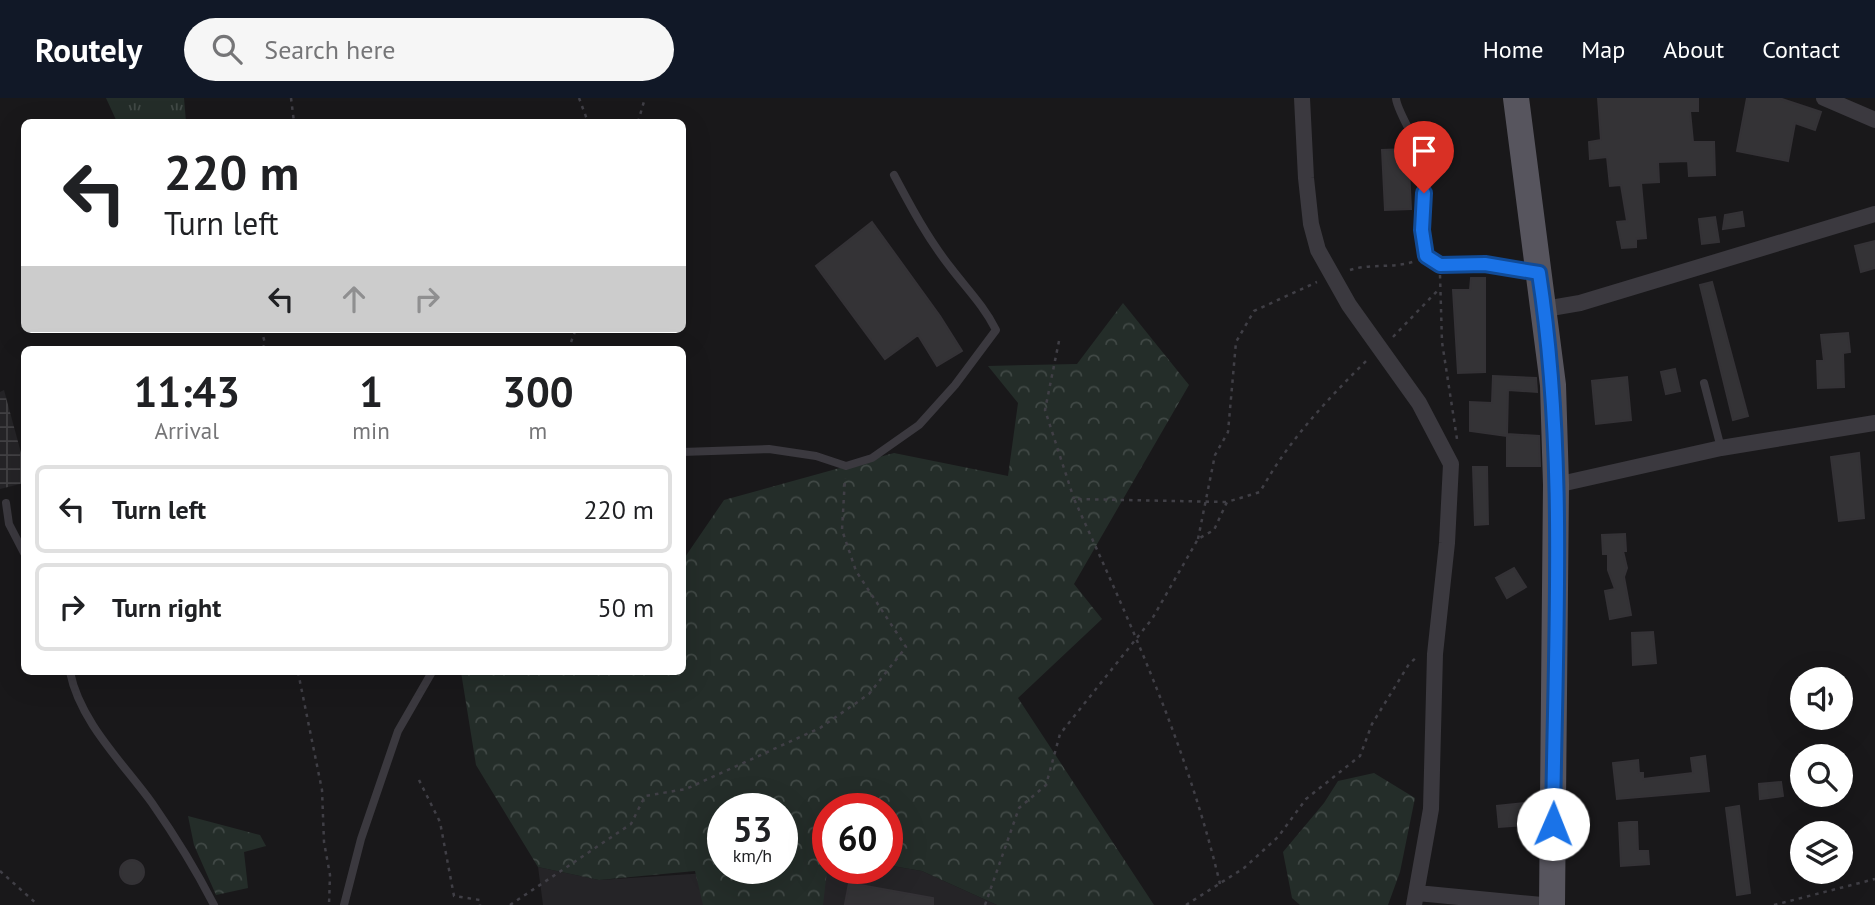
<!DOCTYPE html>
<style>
:root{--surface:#fff;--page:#f6f6f6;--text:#202124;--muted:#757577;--line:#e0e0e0;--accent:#111827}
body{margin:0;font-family:"PT Sans",sans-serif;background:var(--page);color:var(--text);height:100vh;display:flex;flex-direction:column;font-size:26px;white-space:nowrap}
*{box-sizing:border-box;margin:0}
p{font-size:23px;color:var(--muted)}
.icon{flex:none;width:38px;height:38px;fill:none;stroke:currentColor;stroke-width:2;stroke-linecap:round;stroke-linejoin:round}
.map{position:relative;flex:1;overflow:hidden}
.side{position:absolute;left:21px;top:248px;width:665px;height:329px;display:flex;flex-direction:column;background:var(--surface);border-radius:10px;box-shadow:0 7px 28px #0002}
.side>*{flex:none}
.hud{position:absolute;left:21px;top:21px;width:665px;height:214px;border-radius:10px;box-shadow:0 7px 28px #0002;background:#fff;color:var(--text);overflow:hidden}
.controls{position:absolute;left:1790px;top:569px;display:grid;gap:14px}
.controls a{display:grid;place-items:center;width:63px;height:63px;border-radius:50%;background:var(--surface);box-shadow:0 7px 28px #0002;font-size:35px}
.speed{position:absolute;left:707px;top:695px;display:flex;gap:14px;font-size:35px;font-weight:700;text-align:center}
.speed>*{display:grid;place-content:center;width:91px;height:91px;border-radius:50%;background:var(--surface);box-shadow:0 7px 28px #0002;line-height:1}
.speed small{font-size:18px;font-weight:400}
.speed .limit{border:10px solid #d22;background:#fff;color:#111}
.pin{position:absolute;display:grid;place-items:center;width:60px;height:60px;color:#fff;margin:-72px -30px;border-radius:50% 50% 50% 0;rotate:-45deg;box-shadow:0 0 7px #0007}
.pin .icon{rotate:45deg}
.me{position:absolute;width:77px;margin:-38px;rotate:1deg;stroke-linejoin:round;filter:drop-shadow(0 0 5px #0008)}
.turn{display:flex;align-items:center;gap:24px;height:147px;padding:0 28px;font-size:32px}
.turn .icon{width:91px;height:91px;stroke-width:2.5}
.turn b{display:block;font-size:49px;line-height:60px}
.lanes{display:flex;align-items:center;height:66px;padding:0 28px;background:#0003;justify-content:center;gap:35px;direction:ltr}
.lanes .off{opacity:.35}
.eta{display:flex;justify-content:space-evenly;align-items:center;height:119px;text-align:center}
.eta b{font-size:42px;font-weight:800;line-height:49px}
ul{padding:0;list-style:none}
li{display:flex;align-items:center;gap:21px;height:88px;margin:0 14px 10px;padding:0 14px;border:4px solid var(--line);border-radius:10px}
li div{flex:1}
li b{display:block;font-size:26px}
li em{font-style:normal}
header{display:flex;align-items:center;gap:42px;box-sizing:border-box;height:98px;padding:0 35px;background:var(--accent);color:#fff}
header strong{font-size:33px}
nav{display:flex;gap:38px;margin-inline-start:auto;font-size:24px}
.search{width:490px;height:63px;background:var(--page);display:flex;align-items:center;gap:18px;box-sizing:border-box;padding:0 24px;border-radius:38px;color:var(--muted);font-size:26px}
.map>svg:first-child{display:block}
.built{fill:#252427}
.industrial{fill:url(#industrial-grid)}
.grass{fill:url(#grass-tufts)}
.forest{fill:url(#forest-crowns);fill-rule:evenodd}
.building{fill:#343336;stroke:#343236;stroke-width:2}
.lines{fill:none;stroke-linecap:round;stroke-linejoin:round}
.path{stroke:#403f46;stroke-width:2.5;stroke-dasharray:3.5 5;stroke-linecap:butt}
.lane{stroke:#3b393f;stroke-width:8}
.street{stroke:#3b393f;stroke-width:16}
.primary{stroke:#57555e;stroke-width:26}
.route-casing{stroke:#114b97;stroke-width:18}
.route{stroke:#1a73e8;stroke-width:12}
</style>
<header>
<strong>Routely</strong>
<div class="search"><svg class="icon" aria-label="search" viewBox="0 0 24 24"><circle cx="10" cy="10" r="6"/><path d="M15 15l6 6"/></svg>Search here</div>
<nav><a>Home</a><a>Map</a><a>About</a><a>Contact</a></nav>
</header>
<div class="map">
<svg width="1875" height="807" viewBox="0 0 1875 807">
<defs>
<pattern id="industrial-grid" width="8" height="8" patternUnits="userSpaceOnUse" patternTransform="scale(1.75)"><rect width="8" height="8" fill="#252427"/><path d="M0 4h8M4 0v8" fill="none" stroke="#424144"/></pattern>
<pattern id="grass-tufts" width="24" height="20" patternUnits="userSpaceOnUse" patternTransform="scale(1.75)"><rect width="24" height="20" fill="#242d29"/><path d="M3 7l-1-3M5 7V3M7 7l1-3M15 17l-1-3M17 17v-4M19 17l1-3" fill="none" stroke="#414946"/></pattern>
<pattern id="forest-crowns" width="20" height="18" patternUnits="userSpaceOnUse" patternTransform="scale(1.75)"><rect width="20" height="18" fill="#242d29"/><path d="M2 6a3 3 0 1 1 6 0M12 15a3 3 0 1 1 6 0" fill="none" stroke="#414946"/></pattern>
</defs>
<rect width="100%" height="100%" fill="#19181a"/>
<path class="built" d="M828,757V770H887V767L922,773L997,807H543L538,769L599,782L782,770Z"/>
<path class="industrial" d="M4,292L24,366V385L0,391V294Z"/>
<path class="grass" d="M106,0H184L186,24H117Z"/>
<path class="forest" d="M1123,205L1189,287L1074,486L1102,521L1018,600L1154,807H997L922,773L887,767V710H828V764L823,807H703L695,773L599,782L538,769L476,667L461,574H682L683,462L724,402L894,355L1008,378L1018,305L988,268L1077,266ZM723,710H782V770H723Z
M1374,675L1415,700L1400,774L1388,807H1300L1292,800L1283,754L1324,705L1338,683Z
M188,718L260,737L266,748L244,754L248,790L216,797L194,747Z"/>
<path class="building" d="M1598,0H1698V13H1690L1693,44H1714L1715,77L1689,78L1688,63L1658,64L1659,84L1641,85L1646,140L1636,141V149L1622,150L1617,124L1627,123L1621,87L1610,88L1607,59L1590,61L1589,44L1601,42Z
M1747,0H1779L1821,14L1815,32L1795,25L1788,63L1737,53Z
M1408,51L1411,111L1385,112L1382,52Z
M1742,114L1744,128L1723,131L1725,117Z
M1715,119L1719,144L1702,146L1699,121Z
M872,124L940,218L962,253L937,268L918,237L885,261L816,168Z
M1875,143V170L1861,174L1855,148Z
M1471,180H1485V274L1458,275L1453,192H1470Z
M1712,184L1748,318L1733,322L1700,187Z
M1848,235L1850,254L1843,255L1844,289L1818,290L1817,263H1824L1821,237Z
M1675,271L1680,293L1666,296L1661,274Z
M1493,278L1536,280L1537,294L1508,292L1507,336L1539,338L1540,368H1507V338L1470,333V304L1492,305Z
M1627,279L1631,322L1596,326L1592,283Z
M1859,355L1864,420L1839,423L1831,359Z
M1473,369H1487L1488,426L1475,427Z
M1625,436L1626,453H1623L1627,470L1624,479L1631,517L1610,521L1605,493L1615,491L1608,472V456H1603L1602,437Z
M1514,470L1526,489L1507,500L1496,480Z
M1653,534L1656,565L1633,567L1632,535Z
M1705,658L1709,693L1617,701L1613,665L1638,662L1639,675H1643V681L1693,675L1691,660Z
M1781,684L1783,698L1760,701L1759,686Z
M1524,705L1526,727L1499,729L1497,708Z
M1739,708L1750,795L1737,797L1726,710Z
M1630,724H1637L1638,753H1648L1649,766L1621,768L1619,725Z
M120 774a12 12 0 1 1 24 0a12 12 0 1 1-24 0Z
M849,785L933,800V807L845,806Z"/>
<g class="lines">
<path class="path" d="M291,0L294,24
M579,0L588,24
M638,24L645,0
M1350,172C1371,165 1394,171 1415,163
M1440,177L1442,244L1457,341
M261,231L265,245L262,252
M1393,239L1439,191
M1059,243L1045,312L1074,401
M568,252L576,231
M1198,441L1215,357L1228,334L1236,244L1254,213L1317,184
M298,574L322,692L324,744L330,777L329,807
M419,682L440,724L454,798L480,802V807
M0,773L38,807
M1220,786C1188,651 1131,526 1074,401L1227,404
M510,807L631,726L645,698L686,691L820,630L869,596L906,549L856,473L842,432L845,380
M985,807L1019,710L1046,687L1060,636L1152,521L1198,441L1214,432L1227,404L1260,394C1288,343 1326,303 1367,262
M1186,807L1244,770L1278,739L1306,701L1360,658L1372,626L1409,566L1418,558
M1774,807L1875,781"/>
<path class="lane" d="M1396,0C1396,11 1415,39 1419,55C1428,88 1421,124 1426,158L1440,167L1485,166L1535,174
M1704,285L1721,350
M682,354L769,351L816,358L846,368L872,360L919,327L955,287L996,232C984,208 967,191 951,170C928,141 911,109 894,77
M6,405L9,426L24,455
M70,574C80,624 123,665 152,705C175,738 196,772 214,807
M344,807L361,741L398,633L432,574"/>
<path class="street" d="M1302,0L1306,80L1311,126L1318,152L1349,207L1419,305L1451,366L1447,445L1435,556L1431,711L1414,807
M1824,0L1875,22
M1545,211L1580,205L1875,116
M1556,387L1721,350L1875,325
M1417,795L1542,807"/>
<path class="primary" d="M1516,0L1553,287L1556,387L1552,807"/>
</g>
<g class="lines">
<defs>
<path id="route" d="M1424,95L1422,132L1426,158L1440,167L1485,166L1539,175C1567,357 1555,543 1553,726"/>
</defs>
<use href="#route" class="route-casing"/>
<use href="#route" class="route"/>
</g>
</svg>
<div class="controls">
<a><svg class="icon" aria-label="sound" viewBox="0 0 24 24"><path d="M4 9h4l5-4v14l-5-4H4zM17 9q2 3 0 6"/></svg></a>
<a><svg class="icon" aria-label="search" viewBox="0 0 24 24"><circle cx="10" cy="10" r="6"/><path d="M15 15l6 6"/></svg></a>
<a><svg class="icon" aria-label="layers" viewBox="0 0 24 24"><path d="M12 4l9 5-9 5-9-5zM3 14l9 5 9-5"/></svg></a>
</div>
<div class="speed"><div>53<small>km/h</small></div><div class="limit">60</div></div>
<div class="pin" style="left:1424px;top:95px;background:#d93025"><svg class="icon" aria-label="arrive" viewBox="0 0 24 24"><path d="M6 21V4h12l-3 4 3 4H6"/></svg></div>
<svg class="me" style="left:1553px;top:726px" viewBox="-20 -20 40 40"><circle r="19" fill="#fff"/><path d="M0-13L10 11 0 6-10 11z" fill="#1a73e8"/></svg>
<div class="hud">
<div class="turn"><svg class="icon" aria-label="left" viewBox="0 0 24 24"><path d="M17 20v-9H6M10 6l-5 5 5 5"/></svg><div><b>220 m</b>Turn left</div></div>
<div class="lanes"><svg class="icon" aria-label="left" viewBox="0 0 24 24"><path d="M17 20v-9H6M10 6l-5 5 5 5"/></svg><svg class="icon off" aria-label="ahead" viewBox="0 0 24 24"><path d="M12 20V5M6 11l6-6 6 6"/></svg><svg class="icon off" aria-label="right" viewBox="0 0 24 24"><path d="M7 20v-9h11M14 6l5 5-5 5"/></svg></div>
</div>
<section class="side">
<div class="eta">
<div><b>11:43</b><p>Arrival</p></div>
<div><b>1</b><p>min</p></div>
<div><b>300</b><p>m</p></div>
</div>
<ul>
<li><svg class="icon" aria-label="left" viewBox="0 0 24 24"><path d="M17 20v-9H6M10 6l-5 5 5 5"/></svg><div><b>Turn left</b></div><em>220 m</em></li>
<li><svg class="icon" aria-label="right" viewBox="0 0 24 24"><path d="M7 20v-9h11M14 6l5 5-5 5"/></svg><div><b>Turn right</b></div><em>50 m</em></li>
</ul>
</section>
</div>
